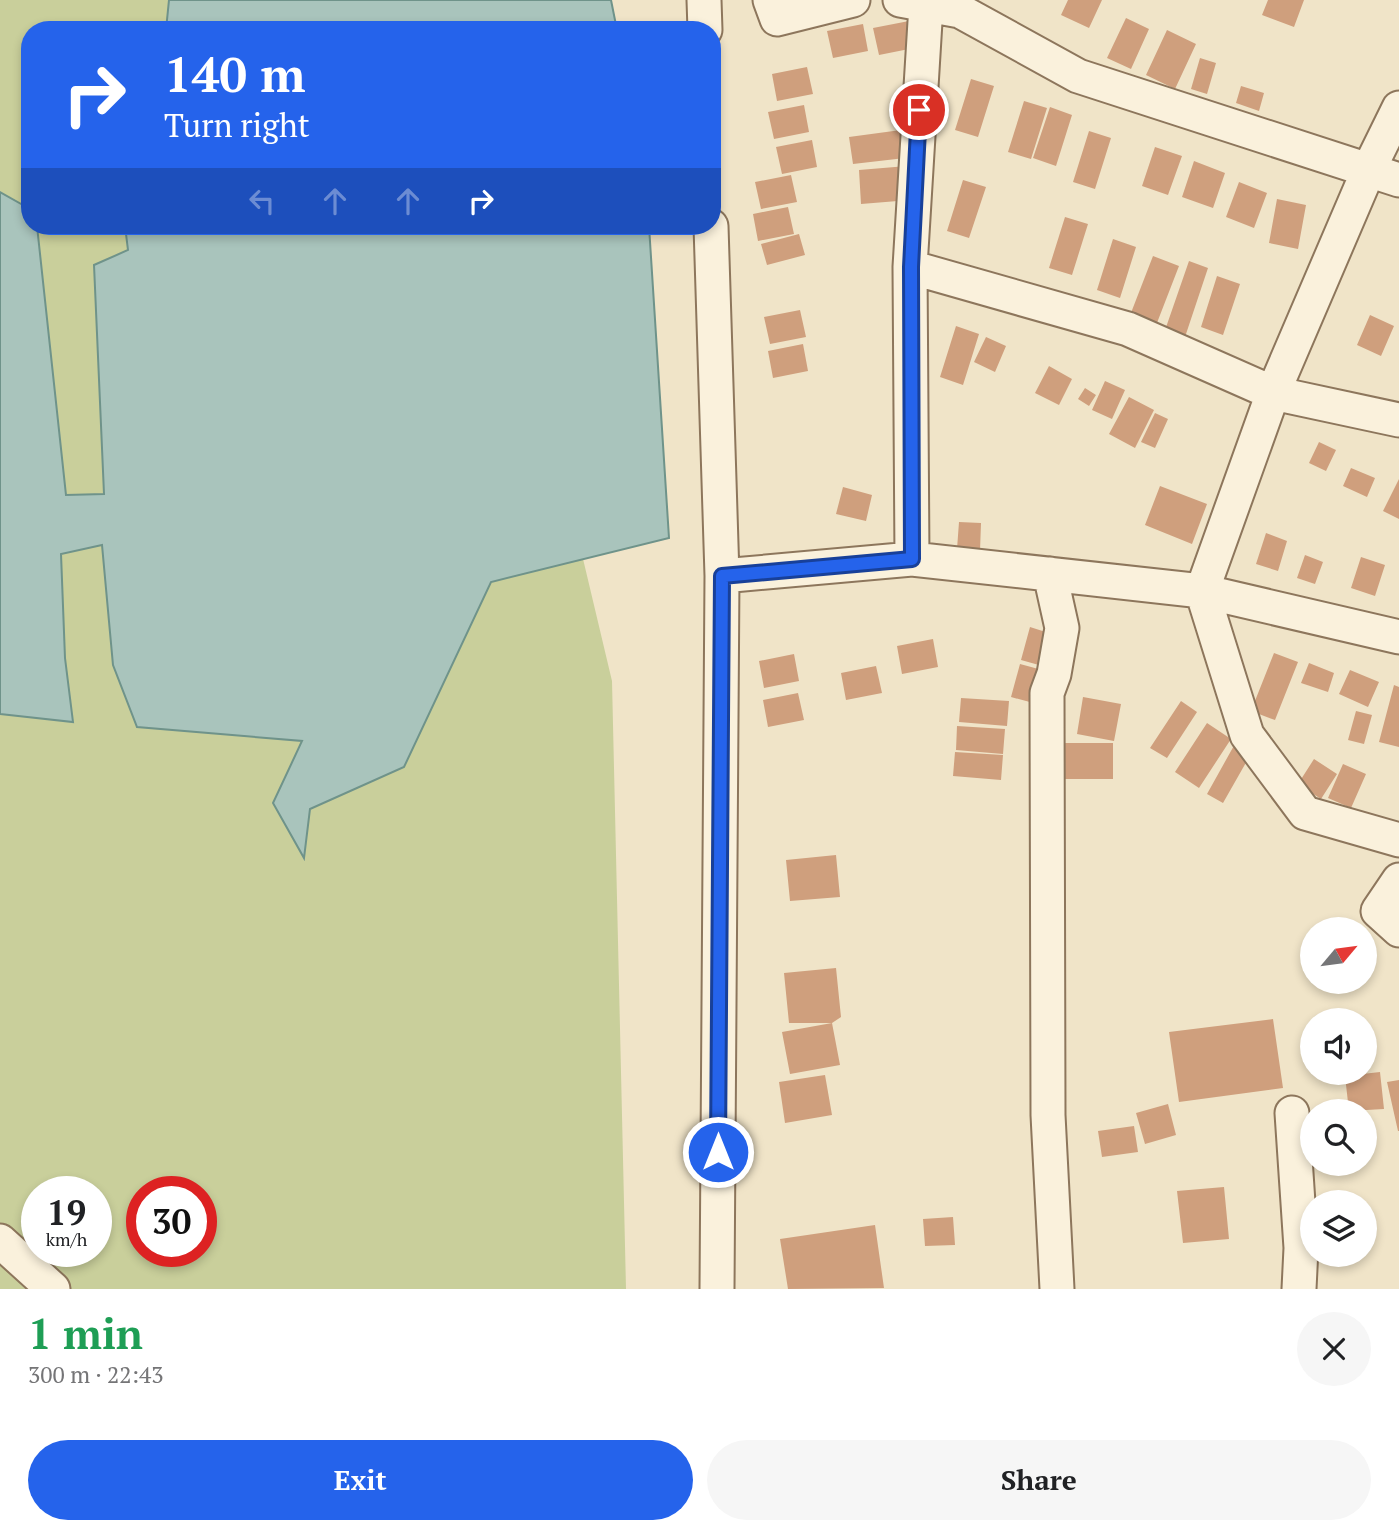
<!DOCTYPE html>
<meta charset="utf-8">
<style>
:root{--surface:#fff;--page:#f6f6f6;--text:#202124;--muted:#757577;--accent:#2563eb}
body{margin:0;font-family:"PT Serif",serif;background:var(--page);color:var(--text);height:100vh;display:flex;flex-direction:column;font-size:26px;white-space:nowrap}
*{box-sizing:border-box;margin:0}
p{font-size:23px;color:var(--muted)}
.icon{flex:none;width:38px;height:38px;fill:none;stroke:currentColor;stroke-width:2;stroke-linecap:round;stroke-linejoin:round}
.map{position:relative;height:1289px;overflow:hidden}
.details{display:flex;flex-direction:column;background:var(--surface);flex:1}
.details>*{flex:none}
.guide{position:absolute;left:21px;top:21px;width:700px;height:214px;border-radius:28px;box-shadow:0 4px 10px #0003;background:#2563eb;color:#fff;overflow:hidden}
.needle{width:46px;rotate:61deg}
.controls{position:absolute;left:1300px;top:917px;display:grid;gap:14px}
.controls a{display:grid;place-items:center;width:77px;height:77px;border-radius:50%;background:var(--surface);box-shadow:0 4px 10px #0003;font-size:35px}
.speed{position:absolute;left:21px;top:1176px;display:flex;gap:14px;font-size:35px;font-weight:700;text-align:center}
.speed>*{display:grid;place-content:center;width:91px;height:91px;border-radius:50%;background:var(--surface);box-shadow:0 4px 10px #0003;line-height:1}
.speed small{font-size:18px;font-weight:400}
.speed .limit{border:10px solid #d22;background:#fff;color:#111}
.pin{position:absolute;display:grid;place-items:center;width:60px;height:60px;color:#fff;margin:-30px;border:4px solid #fff;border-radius:50%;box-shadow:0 2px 7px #0007}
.me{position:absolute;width:77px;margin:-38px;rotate:0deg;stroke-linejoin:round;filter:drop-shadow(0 0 5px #0008)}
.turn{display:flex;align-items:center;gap:24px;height:147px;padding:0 28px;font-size:32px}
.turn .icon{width:91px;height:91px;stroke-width:2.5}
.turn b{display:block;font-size:49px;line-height:60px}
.lanes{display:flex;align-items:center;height:66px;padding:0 28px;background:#0003;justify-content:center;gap:35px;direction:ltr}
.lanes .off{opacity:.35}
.round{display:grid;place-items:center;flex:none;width:74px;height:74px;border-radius:37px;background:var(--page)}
.overview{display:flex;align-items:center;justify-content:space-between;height:119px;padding:0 28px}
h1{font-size:42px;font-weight:700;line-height:52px;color:#1e9e55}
.action{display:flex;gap:14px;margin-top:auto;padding:14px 28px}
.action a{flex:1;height:80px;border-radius:42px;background:var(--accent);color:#fff;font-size:28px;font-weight:700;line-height:80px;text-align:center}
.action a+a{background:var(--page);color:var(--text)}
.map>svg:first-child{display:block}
.green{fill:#c9cf9b;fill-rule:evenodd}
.water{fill:#a9c4bc;stroke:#6f938a;stroke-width:2}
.building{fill:#cf9f7d}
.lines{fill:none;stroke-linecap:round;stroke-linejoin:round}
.minor-casing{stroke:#8d765c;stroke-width:37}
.minor{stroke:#faf1dc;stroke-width:33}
.route-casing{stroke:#184099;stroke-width:18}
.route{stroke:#2563eb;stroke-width:12}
</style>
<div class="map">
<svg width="1399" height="1289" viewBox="0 0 1399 1289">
<rect width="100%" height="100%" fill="#f0e4c8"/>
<path class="green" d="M0,0H450L457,30H30V226H504L612,681L626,1289H0ZM37,1192H96V1251H37ZM142,1192H201V1251H142Z"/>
<path class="water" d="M169,0H611L617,30H166Z
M0,192L30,209V226H37L66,495L104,494L94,265L128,250L125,226H649L669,538L491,582L404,767L310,809L304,858L273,803L302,741L137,727L113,665L102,545L61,554L65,658L73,722L0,714Z"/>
<path class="building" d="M1068,0H1102L1089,28L1061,15Z
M1268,0H1304L1294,27L1262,15Z
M1126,18L1149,29L1131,69L1107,58Z
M909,21L914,48L879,55L873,28Z
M863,24L868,51L833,58L827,31Z
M1167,30L1196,44L1175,89L1146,75Z
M1200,58L1216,63L1207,94L1191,89Z
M807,67L813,94L777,101L772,74Z
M971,79L994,86L978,137L955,130Z
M1241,86L1264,93L1259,111L1236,103Z
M1024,101L1047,108L1031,159L1008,152Z
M804,105L809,132L774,139L768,112Z
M1050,107L1072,115L1056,166L1033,158Z
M901,130L905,158L853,164L849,137Z
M1089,131L1111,138L1095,189L1073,182Z
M812,140L817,167L782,174L776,147Z
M1155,147L1182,156L1168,195L1142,186Z
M1194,161L1225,173L1213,208L1182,197Z
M907,166L910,200L861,204L859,170Z
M791,175L797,202L761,209L755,182Z
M963,180L986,187L969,238L947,231Z
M1239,182L1267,193L1254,228L1226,217Z
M1277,199L1306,205L1298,249L1269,243Z
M788,207L794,234L758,241L753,214Z
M1065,217L1088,224L1072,275L1049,268Z
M799,234L805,255L767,265L761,244Z
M1113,239L1136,247L1120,298L1097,290Z
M1153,256L1179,266L1155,328L1129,318Z
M1189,261L1208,268L1183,343L1163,336Z
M1217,276L1240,284L1223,335L1201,327Z
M800,310L806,337L770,344L764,317Z
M1370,315L1394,326L1381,356L1357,345Z
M956,326L979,334L963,385L940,377Z
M986,337L1006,346L995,372L974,362Z
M803,344L808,371L773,378L768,351Z
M1049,366L1072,379L1059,405L1035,393Z
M1105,381L1125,390L1112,419L1092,410Z
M1085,388L1096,395L1089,406L1078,399Z
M1129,397L1154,410L1135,448L1109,434Z
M1155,413L1168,419L1155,448L1141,442Z
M1319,442L1336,450L1326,471L1309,463Z
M1351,468L1375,478L1367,497L1343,486Z
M1399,479V519L1383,511Z
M1160,486L1207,504L1192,544L1145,525Z
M843,487L872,495L866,521L836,514Z
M959,522L981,523L980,551L957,549Z
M1266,533L1287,541L1278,571L1256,564Z
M1305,555L1323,562L1315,584L1297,578Z
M1361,557L1385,565L1375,596L1351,588Z
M1030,627L1055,635L1046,667L1021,660Z
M933,639L938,667L902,674L897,646Z
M1274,653L1298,662L1275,720L1251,711Z
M794,654L799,681L764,688L759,661Z
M1309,663L1334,673L1328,692L1301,683Z
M1020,664L1046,671L1037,704L1011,697Z
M876,666L882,693L846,700L841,673Z
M1350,670L1379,682L1368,707L1339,694Z
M1394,685L1399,687V747L1379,742Z
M798,693L804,720L768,727L763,700Z
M1083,697L1121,704L1114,741L1077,734Z
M961,698L1009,701L1007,726L959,722Z
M1181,701L1197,712L1167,758L1150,748Z
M1356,711L1372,715L1364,744L1348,740Z
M1207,723L1231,739L1199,788L1175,772Z
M957,726L1005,729L1003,754L956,750Z
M1236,742L1252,752L1223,803L1207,794Z
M1063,743H1113V779H1063Z
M955,752L1003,755L1001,780L953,776Z
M1314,759L1337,774L1321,799L1298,784Z
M1343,764L1366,774L1351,808L1328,798Z
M836,855L840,897L790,901L786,860Z
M836,968L841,1017L832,1023H789L784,973Z
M1273,1019L1283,1088L1179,1102L1169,1032Z
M832,1023L840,1065L790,1074L782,1032Z
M1380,1072L1384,1109L1349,1111L1345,1076Z
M825,1075L832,1115L785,1123L779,1082Z
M1399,1080V1131H1398L1387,1082Z
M1168,1104L1176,1135L1145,1144L1136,1113Z
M1134,1126L1138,1152L1102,1157L1098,1131Z
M1224,1187L1229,1239L1183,1243L1177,1191Z
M953,1217L955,1245L925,1246L923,1219Z
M875,1225L884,1288L788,1289L780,1239Z"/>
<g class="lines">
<defs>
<path id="minor" d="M704,0L705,30
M770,0L777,19L853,0
M900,0L960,11L1078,76L1399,180
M1399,108L1369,169L1273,393L1202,591L1247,735L1305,813L1399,840
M711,226L722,576L717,1289
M910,267L926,5
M912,559L910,267L1128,329L1273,393L1399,420
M1050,574L1062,628L1054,674L1047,693L1048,1115L1057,1289
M722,576L912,559L1202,591L1399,637
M1399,880L1378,911L1399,930
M1292,1113L1301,1248L1299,1289
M0,1241L53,1289"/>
</defs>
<use href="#minor" class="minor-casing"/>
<use href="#minor" class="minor"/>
</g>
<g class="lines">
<defs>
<path id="route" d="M718,1152L722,576L912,559L911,267L919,110"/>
</defs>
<use href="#route" class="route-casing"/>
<use href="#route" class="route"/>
</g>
</svg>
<div class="controls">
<a><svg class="needle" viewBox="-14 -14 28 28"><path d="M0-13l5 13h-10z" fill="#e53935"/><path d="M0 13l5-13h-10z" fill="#757577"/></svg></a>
<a><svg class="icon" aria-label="sound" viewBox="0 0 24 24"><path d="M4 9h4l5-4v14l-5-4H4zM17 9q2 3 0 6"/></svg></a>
<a><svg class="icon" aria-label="search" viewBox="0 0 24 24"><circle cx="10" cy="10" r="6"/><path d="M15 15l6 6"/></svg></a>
<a><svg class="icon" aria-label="layers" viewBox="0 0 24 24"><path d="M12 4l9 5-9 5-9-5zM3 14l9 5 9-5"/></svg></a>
</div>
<div class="speed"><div>19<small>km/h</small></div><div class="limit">30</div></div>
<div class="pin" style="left:919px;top:110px;background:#d93025"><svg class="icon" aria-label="arrive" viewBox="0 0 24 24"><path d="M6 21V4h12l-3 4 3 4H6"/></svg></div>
<svg class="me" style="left:718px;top:1152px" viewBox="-20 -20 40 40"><circle r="17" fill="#2563eb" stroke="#fff" stroke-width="3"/><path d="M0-11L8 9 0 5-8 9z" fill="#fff"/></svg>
<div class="guide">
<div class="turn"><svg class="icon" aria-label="right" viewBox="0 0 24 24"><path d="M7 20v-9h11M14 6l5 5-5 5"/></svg><div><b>140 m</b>Turn right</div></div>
<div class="lanes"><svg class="icon off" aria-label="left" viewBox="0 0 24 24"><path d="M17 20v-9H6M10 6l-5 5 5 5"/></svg><svg class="icon off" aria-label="ahead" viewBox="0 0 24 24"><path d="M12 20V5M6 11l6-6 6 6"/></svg><svg class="icon off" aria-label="ahead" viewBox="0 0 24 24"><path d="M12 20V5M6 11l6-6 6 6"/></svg><svg class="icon" aria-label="right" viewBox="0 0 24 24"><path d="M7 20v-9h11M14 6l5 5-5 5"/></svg></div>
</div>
</div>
<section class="details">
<div class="overview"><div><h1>1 min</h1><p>300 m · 22:43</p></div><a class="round"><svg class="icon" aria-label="close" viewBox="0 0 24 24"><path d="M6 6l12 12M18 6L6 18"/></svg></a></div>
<div class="action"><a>Exit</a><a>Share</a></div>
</section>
